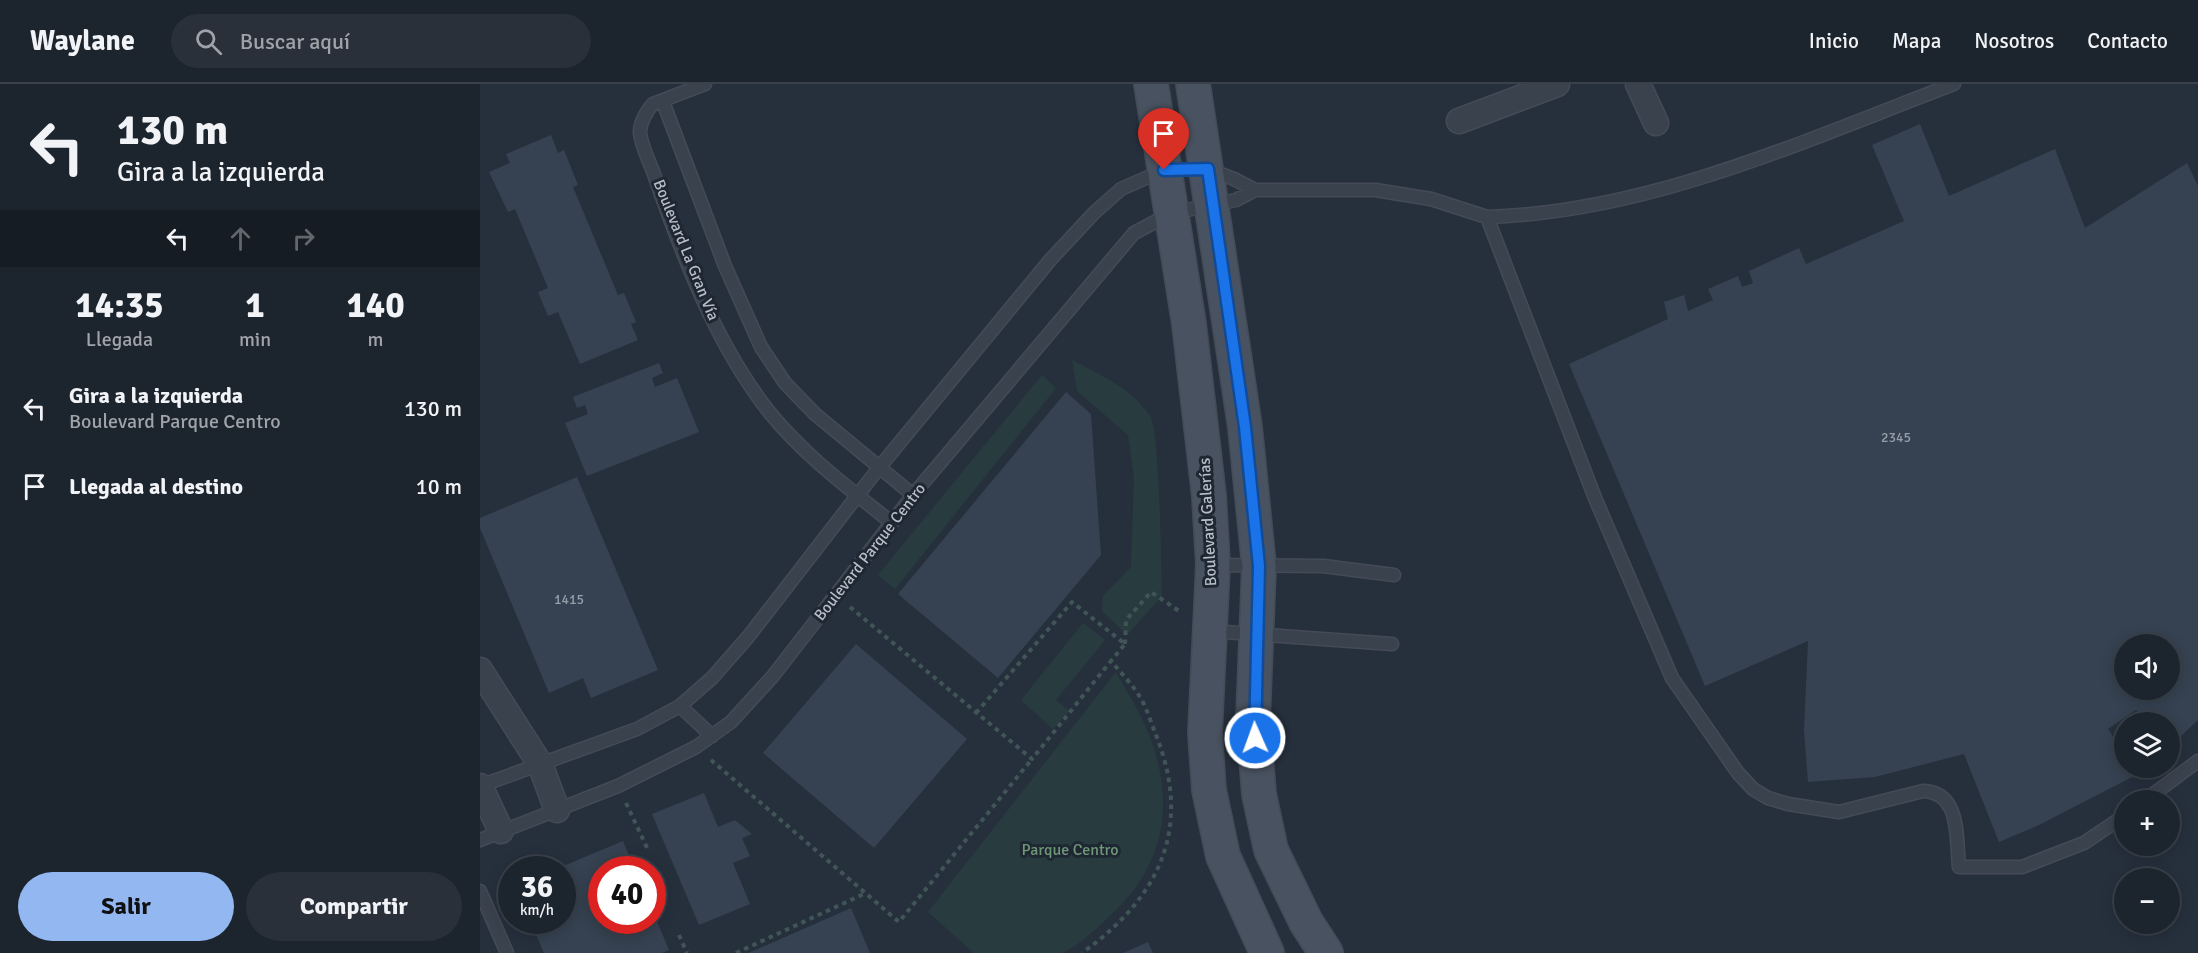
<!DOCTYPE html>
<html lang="es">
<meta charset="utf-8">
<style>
:root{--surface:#1c242e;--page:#29303a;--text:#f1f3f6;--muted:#a0a4aa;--line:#3a414a;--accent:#93b8f1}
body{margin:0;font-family:Signika,sans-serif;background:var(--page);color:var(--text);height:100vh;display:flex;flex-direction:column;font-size:22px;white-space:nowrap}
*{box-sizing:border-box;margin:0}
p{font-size:20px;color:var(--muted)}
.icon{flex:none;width:33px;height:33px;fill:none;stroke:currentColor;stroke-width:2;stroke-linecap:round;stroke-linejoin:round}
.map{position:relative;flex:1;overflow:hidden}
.panel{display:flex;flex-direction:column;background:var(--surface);width:480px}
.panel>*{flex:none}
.banner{background:#1c242e;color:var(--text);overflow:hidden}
.controls{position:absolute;left:1634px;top:550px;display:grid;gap:12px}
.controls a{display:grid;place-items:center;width:66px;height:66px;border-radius:50%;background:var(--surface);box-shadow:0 3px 15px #0003,0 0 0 2px var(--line);font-size:30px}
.speed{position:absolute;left:18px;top:772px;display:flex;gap:12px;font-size:30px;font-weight:700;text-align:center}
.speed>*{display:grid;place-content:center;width:78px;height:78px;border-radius:50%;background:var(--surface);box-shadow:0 3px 15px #0003,0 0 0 2px var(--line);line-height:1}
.speed small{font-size:15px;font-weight:400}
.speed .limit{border:9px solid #d22;background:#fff;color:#111}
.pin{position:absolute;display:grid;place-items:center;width:51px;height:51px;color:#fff;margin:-62px -26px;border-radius:50% 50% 50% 0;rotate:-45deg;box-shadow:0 0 6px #0007}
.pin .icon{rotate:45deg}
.me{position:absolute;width:66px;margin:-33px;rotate:358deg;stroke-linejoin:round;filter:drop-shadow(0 0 4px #0008)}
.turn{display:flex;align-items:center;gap:21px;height:126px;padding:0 18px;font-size:27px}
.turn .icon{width:78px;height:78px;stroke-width:2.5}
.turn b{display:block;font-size:42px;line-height:51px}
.lanes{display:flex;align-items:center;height:57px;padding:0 18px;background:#0003;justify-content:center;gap:30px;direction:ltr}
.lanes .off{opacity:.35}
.eta{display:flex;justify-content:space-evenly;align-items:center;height:102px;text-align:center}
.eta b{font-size:36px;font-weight:700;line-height:42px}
.primary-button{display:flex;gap:12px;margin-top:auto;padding:12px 18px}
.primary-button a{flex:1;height:69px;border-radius:36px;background:var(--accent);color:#111;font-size:24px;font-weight:700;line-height:69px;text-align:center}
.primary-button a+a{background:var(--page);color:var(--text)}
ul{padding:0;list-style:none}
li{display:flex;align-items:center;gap:18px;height:78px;padding:0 18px}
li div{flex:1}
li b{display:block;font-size:22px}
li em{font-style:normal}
header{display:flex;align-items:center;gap:36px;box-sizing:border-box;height:84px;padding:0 30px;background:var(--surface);border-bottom:2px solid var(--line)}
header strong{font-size:28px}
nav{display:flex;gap:33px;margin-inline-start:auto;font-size:21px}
.search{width:420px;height:54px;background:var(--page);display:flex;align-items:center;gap:15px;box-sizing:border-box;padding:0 21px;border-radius:33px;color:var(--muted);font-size:22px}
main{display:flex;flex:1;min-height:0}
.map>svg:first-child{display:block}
.green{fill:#283c3f}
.building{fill:#364251;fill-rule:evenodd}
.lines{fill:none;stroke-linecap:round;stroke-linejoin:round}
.lane-casing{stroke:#444b57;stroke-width:15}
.street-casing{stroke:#444b57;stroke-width:27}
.secondary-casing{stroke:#444b57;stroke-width:36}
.path{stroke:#415557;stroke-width:4;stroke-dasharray:4.5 4.5;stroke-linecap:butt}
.lane{stroke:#3a424e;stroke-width:12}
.street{stroke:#3a424e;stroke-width:24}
.secondary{stroke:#495260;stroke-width:33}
.route-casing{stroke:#114b97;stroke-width:15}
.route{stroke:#1a73e8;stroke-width:10}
.labels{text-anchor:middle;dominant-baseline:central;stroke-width:6;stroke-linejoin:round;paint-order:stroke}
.number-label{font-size:14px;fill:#969ea9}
.street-label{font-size:16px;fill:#b7bec8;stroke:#1f2733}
.park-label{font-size:16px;fill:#6f9878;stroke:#1f2733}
</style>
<header>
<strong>Waylane</strong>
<div class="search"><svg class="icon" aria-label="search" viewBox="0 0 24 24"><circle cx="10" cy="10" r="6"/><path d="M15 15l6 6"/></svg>Buscar aquí</div>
<nav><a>Inicio</a><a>Mapa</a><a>Nosotros</a><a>Contacto</a></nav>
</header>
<main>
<section class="panel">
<div class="banner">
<div class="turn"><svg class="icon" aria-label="left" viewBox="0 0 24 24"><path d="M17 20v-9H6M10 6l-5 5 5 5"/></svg><div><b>130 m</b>Gira a la izquierda</div></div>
<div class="lanes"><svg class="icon" aria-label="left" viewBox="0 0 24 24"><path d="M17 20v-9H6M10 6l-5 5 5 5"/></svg><svg class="icon off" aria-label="ahead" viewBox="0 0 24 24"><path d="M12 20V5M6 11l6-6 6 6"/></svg><svg class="icon off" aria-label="right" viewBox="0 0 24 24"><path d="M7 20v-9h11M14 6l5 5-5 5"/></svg></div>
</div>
<div class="eta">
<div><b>14:35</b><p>Llegada</p></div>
<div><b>1</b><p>min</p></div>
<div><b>140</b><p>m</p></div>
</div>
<ul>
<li><svg class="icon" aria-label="left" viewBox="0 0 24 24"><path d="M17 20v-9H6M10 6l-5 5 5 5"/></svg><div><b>Gira a la izquierda</b><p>Boulevard Parque Centro</p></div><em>130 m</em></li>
<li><svg class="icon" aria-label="arrive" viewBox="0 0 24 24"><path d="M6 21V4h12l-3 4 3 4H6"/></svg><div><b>Llegada al destino</b></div><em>10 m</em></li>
</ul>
<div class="primary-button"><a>Salir</a><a>Compartir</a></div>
</section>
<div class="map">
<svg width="1718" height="869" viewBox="0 0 1718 869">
<rect width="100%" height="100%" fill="#26303d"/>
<path class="green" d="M592,276C621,291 652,305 670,332C680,347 681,484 682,512L647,551L622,527L623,512L651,483L654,394L648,351L597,307Z
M562,291L576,304L415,505L398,491Z
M603,539L625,556L576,616L589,627L573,645L541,616Z
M636,588C647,608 660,628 668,648C695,715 687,776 635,827C623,839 596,865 581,869C563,869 516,869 494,869L448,828Z"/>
<path class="building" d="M1440,40L1469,112L1575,65L1605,144L1707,79L1718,102V636L1689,663V639H1666L1656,626L1628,645L1644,669V684H1655L1658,690L1557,742L1519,758L1484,670L1395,693L1328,698L1324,646L1328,557L1225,602L1089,280L1188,235L1184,218L1204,211L1208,227L1233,216L1228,205L1258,192L1262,203L1273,199L1269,187L1319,164L1326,180L1424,137L1392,61ZM1644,561H1689V606H1644Z
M71,51L78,69L84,66L98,101L93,103L138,211L144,209L156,238L151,240L158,256L100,280L78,228L68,232L58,208L68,204L35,125L28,128L9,88L30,79L26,70Z
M179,279L183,289L172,294L175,303L197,294L219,348L107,392L85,339L108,330L105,321L97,324L93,313Z
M586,308L611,330L621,471L518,594L418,510Z
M97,393L178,586L111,614L103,594L69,609L0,444V434Z
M376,560L487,655L394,764L283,669Z
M224,709L238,743L255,736L272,750L262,754L270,772L253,779L270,820L219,841L172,730Z
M143,757L155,786H122V837H172L173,828L189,866L182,869H64L50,837H82V786H74Z
M371,824L390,869H268L287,861Z
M668,858L673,869H643Z"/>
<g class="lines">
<defs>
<path id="lane" d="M225,0L173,20C167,26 160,39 160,48C161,63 172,82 176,96C204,176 237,262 290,329C325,372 370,405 412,439
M183,18L245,182L281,263L305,299L335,330L433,411
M1007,133C1170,128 1323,57 1474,0
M734,481L843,482L914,491
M731,547L912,560
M200,622L232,652
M0,702L157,645L200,622L232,594L268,553L398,385L571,175L614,129L641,105L684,86L728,85L754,95L775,106
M1664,717L1718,677
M0,756L138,702L216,663L251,638L293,592L433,411L654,149L692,129L756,116L775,106H895L951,115L1007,133L1115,414L1192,594L1258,689L1273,705L1288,714L1308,720L1359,728L1443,707C1481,708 1476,754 1479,783H1542L1604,759L1644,732
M0,807L27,869"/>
<path id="street" d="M1158,0L1176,39
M979,37L1077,0
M0,586L60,680L77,726
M0,702L21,747"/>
<path id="secondary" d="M671,0L709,240L729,412L733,480L725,649L729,706L743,772L787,869
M713,0L765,343L779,482L773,635L779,710L791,766L826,838L846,869"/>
</defs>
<use href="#lane" class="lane-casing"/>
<use href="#street" class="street-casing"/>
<use href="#secondary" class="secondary-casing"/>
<path class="path" d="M370,523L552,675L631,577C641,589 652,600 660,613C667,624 671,639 676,651C713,744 680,813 602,869
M645,560L646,536L671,508L699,527
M496,629L592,518L645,560L631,577
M231,676L419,838L552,675
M146,719L169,768
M199,851L207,869
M256,869L386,809"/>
<use href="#lane" class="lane"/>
<use href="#street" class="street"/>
<use href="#secondary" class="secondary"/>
</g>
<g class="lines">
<defs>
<path id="route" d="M684,86L728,85L765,343L779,482L775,654"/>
</defs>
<use href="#route" class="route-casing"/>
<use href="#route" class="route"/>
</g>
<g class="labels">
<g class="number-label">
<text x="1416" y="353">2345</text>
<text x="89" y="515">1415</text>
</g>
<g class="street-label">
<text transform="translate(206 166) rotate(68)">Boulevard La Gran Vía</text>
<text transform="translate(728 438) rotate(-93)">Boulevard Galerías</text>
<text transform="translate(390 468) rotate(-52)">Boulevard Parque Centro</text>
</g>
<g class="park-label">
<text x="590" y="766">Parque Centro</text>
</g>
</g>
</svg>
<div class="controls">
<a><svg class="icon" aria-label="sound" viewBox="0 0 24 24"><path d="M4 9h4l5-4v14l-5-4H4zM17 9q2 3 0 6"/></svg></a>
<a><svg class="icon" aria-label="layers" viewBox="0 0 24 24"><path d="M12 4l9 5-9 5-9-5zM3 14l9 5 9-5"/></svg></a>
<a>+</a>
<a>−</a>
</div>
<div class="speed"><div>36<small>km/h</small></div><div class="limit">40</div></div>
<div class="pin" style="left:684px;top:86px;background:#d93025"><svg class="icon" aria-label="arrive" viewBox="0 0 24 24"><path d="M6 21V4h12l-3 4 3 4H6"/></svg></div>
<svg class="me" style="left:775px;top:654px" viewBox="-20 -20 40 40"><circle r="17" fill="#1a73e8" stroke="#fff" stroke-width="3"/><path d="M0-11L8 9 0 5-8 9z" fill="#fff"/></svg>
</div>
</main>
